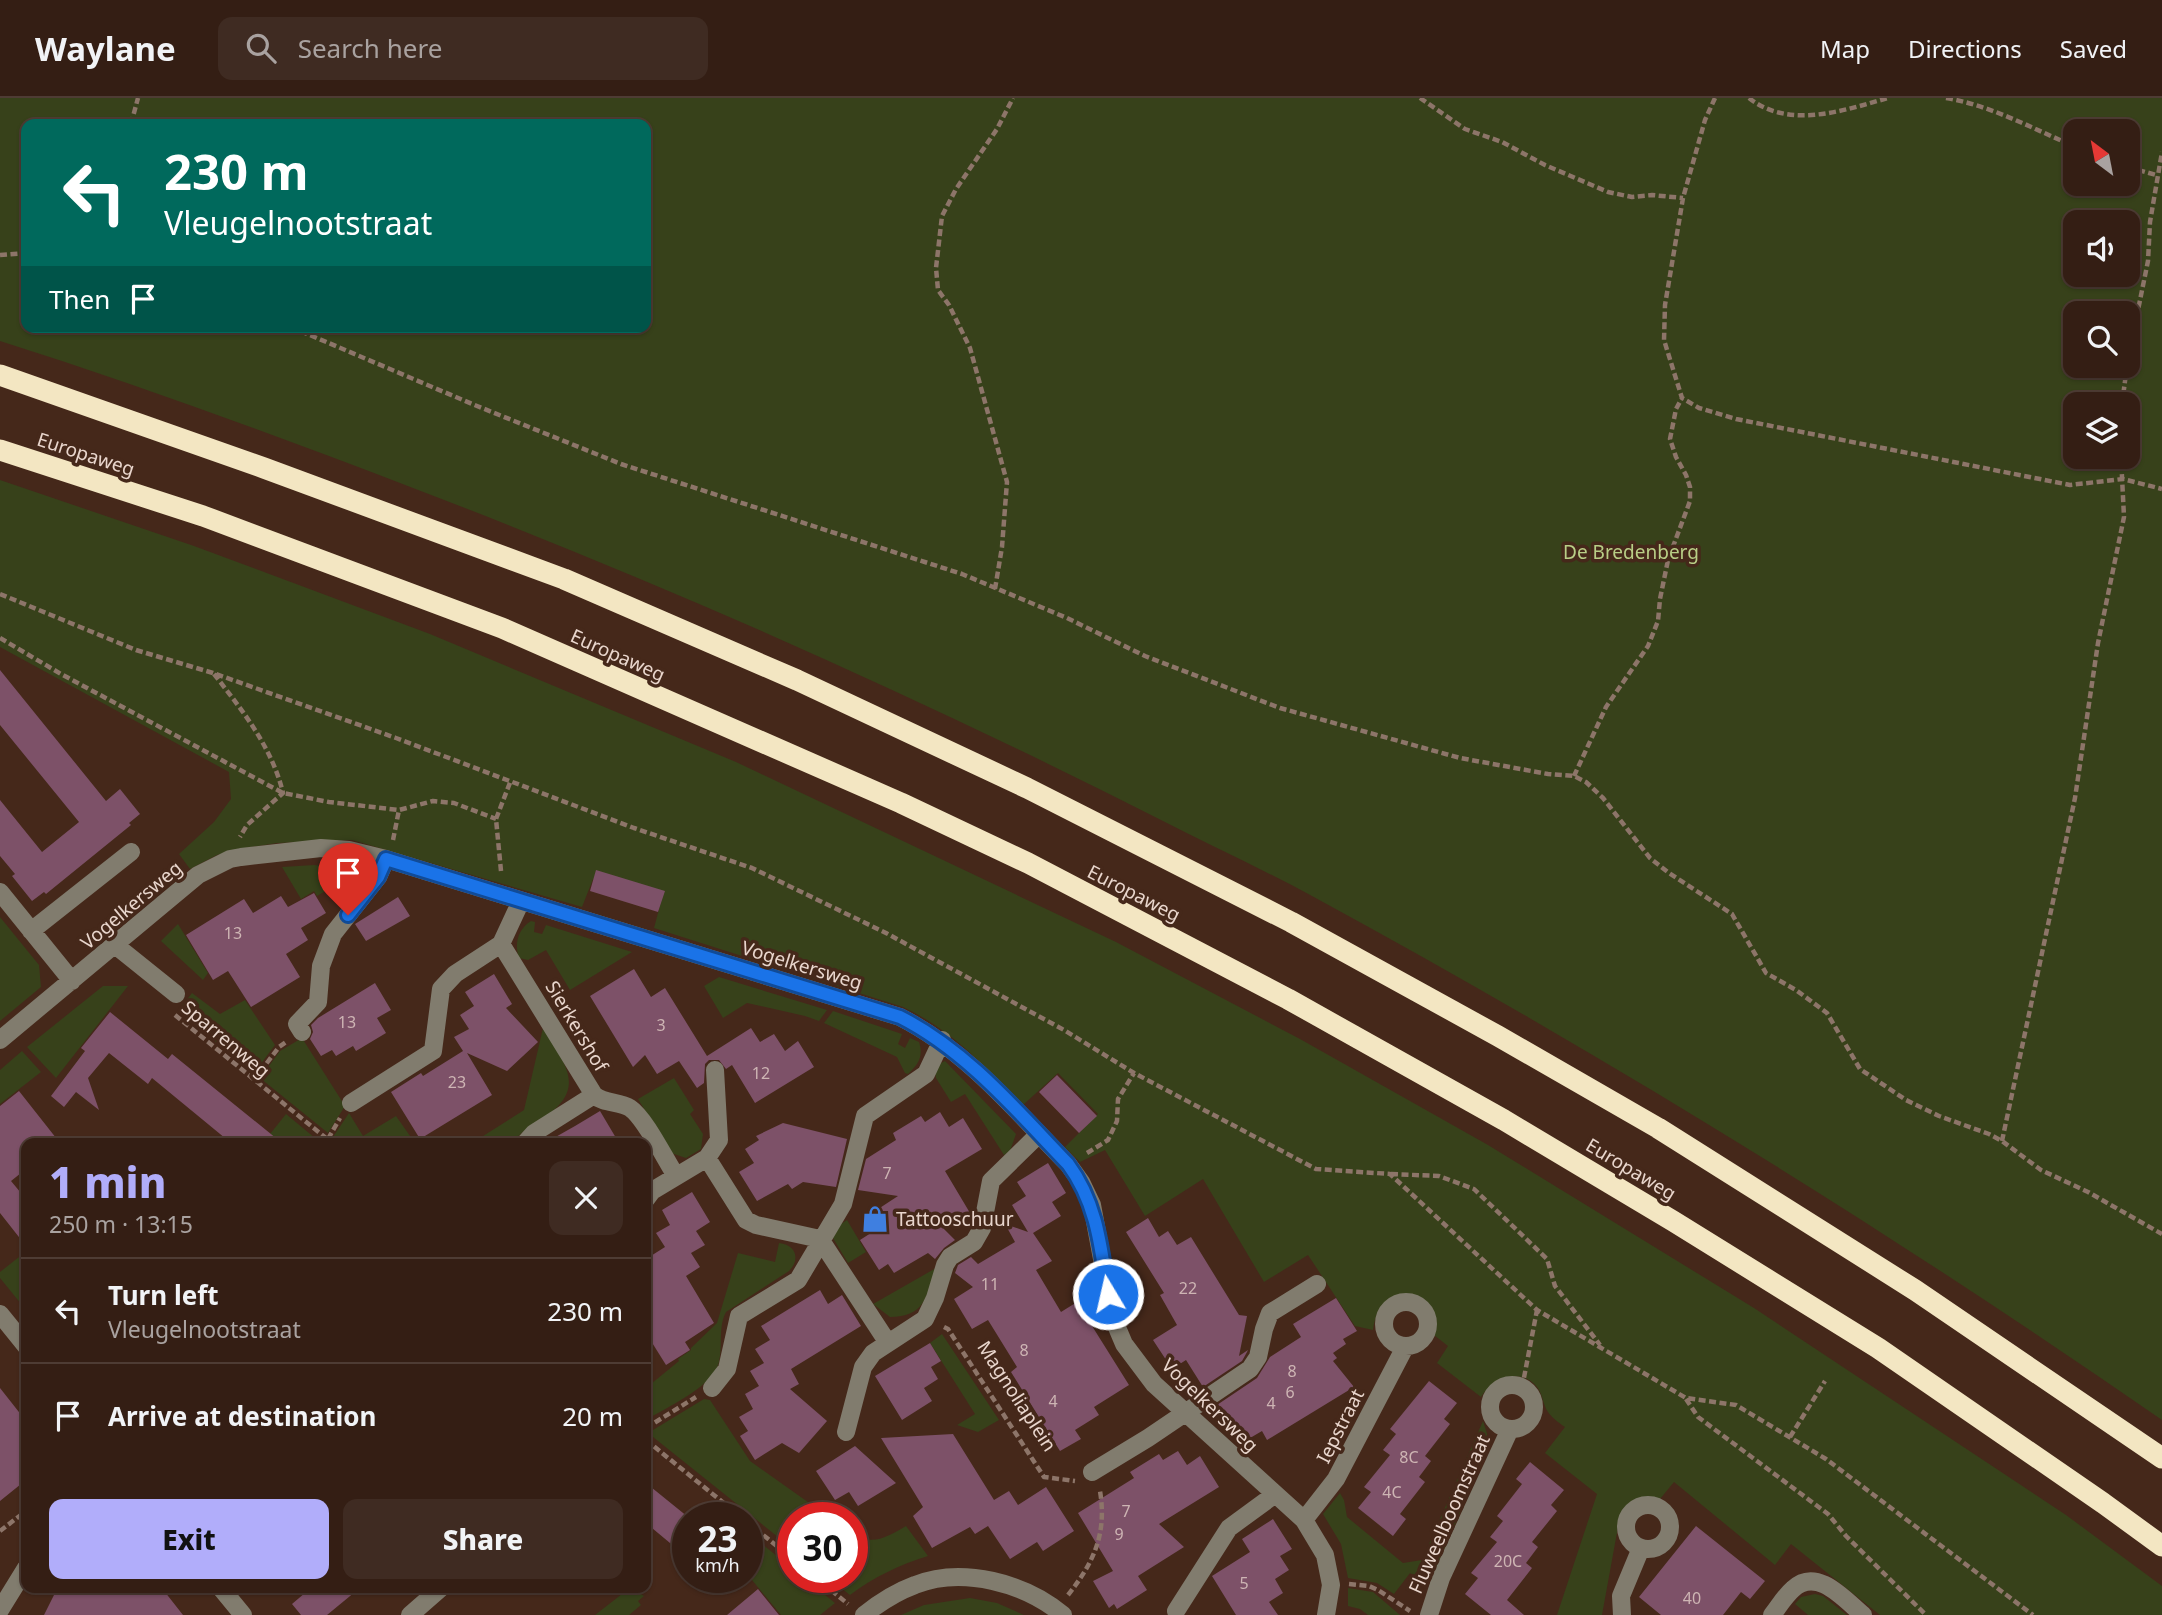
<!DOCTYPE html>
<meta charset="utf-8">
<style>
:root{--surface:#341e14;--page:#3f2b22;--text:#f1f3f6;--muted:#a9a2a0;--line:#4e3c34;--accent:#b1adfa}
body{margin:0;font-family:"Noto Sans",sans-serif;background:var(--page);color:var(--text);height:100vh;display:flex;flex-direction:column;font-size:26px;white-space:nowrap}
*{box-sizing:border-box;margin:0}
p{font-size:23px;color:var(--muted)}
.icon{flex:none;width:38px;height:38px;fill:none;stroke:currentColor;stroke-width:2;stroke-linecap:round;stroke-linejoin:round}
.map{position:relative;flex:1;overflow:hidden}
.side{position:absolute;left:21px;top:1040px;width:630px;height:455px;display:flex;flex-direction:column;background:var(--surface);border-radius:14px;box-shadow:0 2px 5px #0004,0 0 0 2px var(--line)}
.side>*{flex:none}
.top-card{position:absolute;left:21px;top:21px;width:630px;height:214px;border-radius:14px;box-shadow:0 2px 5px #0004,0 0 0 2px var(--line);background:#00695c;color:#fff;overflow:hidden}
.needle{width:46px;rotate:328deg}
.controls{position:absolute;left:2063px;top:21px;display:grid;gap:14px}
.controls a{display:grid;place-items:center;width:77px;height:77px;border-radius:14px;background:var(--surface);box-shadow:0 2px 5px #0004,0 0 0 2px var(--line);font-size:35px}
.speed{position:absolute;left:672px;top:1404px;display:flex;gap:14px;font-size:35px;font-weight:700;text-align:center}
.speed>*{display:grid;place-content:center;width:91px;height:91px;border-radius:50%;background:var(--surface);box-shadow:0 2px 5px #0004,0 0 0 2px var(--line);line-height:1}
.speed small{font-size:18px;font-weight:400}
.speed .limit{border:10px solid #d22;background:#fff;color:#111}
.pin{position:absolute;display:grid;place-items:center;width:60px;height:60px;color:#fff;margin:-72px -30px;border-radius:50% 50% 50% 0;rotate:-45deg;box-shadow:0 0 7px #0007}
.pin .icon{rotate:45deg}
.me{position:absolute;width:77px;margin:-38px;rotate:351deg;stroke-linejoin:round;filter:drop-shadow(0 0 5px #0008)}
.turn{display:flex;align-items:center;gap:24px;height:147px;padding:0 28px;font-size:32px}
.turn .icon{width:91px;height:91px;stroke-width:2.5}
.turn b{display:block;font-size:49px;line-height:60px}
.then{display:flex;align-items:center;height:66px;padding:0 28px;background:#0003;gap:14px;font-size:26px}
.round{display:grid;place-items:center;flex:none;width:74px;height:74px;border-radius:14px;background:var(--page)}
.headline{display:flex;align-items:center;justify-content:space-between;height:119px;padding:0 28px}
h1{font-size:42px;font-weight:800;line-height:52px;color:var(--accent)}
.cta{display:flex;gap:14px;margin-top:auto;padding:14px 28px}
.cta a{flex:1;height:80px;border-radius:14px;background:var(--accent);color:#111;font-size:28px;font-weight:800;line-height:80px;text-align:center}
.cta a+a{background:var(--page);color:var(--text)}
ul{padding:0;list-style:none}
li{display:flex;align-items:center;gap:21px;height:105px;padding:0 28px;border-top:2px solid var(--line)}
li div{flex:1}
li b{display:block;font-size:26px}
li em{font-style:normal}
header{display:flex;align-items:center;gap:42px;box-sizing:border-box;height:98px;padding:0 35px;background:var(--surface);border-bottom:2px solid var(--line)}
header strong{font-size:33px}
nav{display:flex;gap:38px;margin-inline-start:auto;font-size:24px}
.search{width:490px;height:63px;background:var(--page);display:flex;align-items:center;gap:18px;box-sizing:border-box;padding:0 24px;border-radius:14px;color:var(--muted);font-size:26px}
.map>svg:first-child{display:block}
.green{fill:#37411a;fill-rule:evenodd}
.building{fill:#7d5168}
.lines{fill:none;stroke-linecap:round;stroke-linejoin:round}
.path{stroke:#8d7569;stroke-width:4.5;stroke-dasharray:7 3.5;stroke-linecap:butt}
.minor{stroke:#817c6e;stroke-width:18}
.highway{stroke:#f3e6c2;stroke-width:21}
.route-casing{stroke:#114b97;stroke-width:18}
.route{stroke:#1a73e8;stroke-width:12}
.labels{text-anchor:middle;dominant-baseline:central;stroke-width:7;stroke-linejoin:round;paint-order:stroke}
.number-label{font-size:16px;fill:#ceb5b4}
.street-label{font-size:19px;fill:#e9d6cd;stroke:#45281a}
.park-label{font-size:19px;fill:#b8ce86;stroke:#45281a}
.poi-label{font-size:19px;fill:#e9d6cd;stroke:#45281a;text-anchor:start}
</style>
<header>
<strong>Waylane</strong>
<div class="search"><svg class="icon" aria-label="search" viewBox="0 0 24 24"><circle cx="10" cy="10" r="6"/><path d="M15 15l6 6"/></svg>Search here</div>
<nav><a>Map</a><a>Directions</a><a>Saved</a></nav>
</header>
<div class="map">
<svg width="2162" height="1517" viewBox="0 0 2162 1517">
<rect width="100%" height="100%" fill="#45281a"/>
<path class="green" d="M0,0H2162V1322C1888,1132 1605,957 1312,798C1262,771 1210,747 1159,721C916,598 668,487 413,390C277,338 139,287 0,243ZM26,26H646V229H26ZM2076,33H2128V86H2076ZM2076,124H2128V177H2076ZM2076,215H2128V268H2076ZM2076,306H2128V359H2076Z
M0,382L194,448L430,536L736,664L1116,844L1300,941L1488,1047L1754,1210L2066,1417L2162,1488V1517H1880L1791,1446L1775,1467L1674,1384L1660,1401L1636,1402L1620,1418L1602,1517H1557L1597,1396L1545,1355L1565,1329C1559,1325 1552,1320 1548,1314C1543,1307 1543,1297 1537,1289C1521,1269 1492,1281 1481,1299L1437,1265L1448,1248L1434,1237C1446,1197 1381,1172 1373,1232L1355,1228L1308,1157L1264,1184L1203,1081L1145,1118L1105,1052L1080,1064L1065,1049L1098,1016L1058,975L1023,1007C984,968 955,934 903,909L654,830L662,800L593,781L582,809L352,742L277,745L239,751L217,757L190,771L179,756L214,724L231,701L229,674L0,549Z
M314,767L360,772C366,786 359,794 347,801L337,786L317,798L314,793L301,801L282,769Z
M0,819L39,867L41,889L0,923Z
M531,823L535,824L534,834L542,836L546,827L632,854L570,892L546,852L528,862L519,860C514,846 518,831 531,823Z
M178,826L208,875L203,882L161,843Z
M719,879L827,912L819,923L805,918L747,905L723,920L704,888Z
M103,888H128L56,980L27,949Z
M192,895L220,916L245,902L275,947L254,975L178,913Z
M833,913L902,936L898,946L905,950L910,940L919,944C924,958 918,967 908,976L905,975L897,959L824,925Z
M543,930C568,970 588,992 538,1024C529,1030 519,1035 513,1045H472L524,1012Z
M302,940L345,1008L328,1035L260,980L280,953Z
M22,953L41,974L0,1006V972Z
M945,963L1016,1036L1010,1053L1004,1057L965,996L951,1004L936,980L935,974L941,965Z
M674,980L694,1012L690,1016L703,1036L701,1051L686,1060L671,1055L638,1001Z
M349,1015L363,1038L396,1018L415,1045H340L333,1039Z
M286,1016L321,1045H281L270,1036Z
M847,1122L866,1154L848,1165L833,1140L835,1130Z
M779,1145C797,1147 800,1162 789,1173L726,1214C718,1229 723,1247 719,1264C713,1289 667,1309 646,1322V1290L679,1263L678,1261L691,1252V1250L717,1225L738,1155L775,1164Z
M19,1159L26,1190V1212L0,1180V1174Z
M936,1170C927,1199 924,1219 890,1219L873,1206Z
M942,1236L999,1322L978,1334L957,1327L975,1316L930,1245Z
M704,1301L710,1302L750,1363L829,1419H793V1451L648,1335Z
M1483,1323L1490,1345L1434,1475L1425,1486L1410,1475L1394,1496L1377,1485L1348,1480L1341,1446L1323,1416L1340,1395L1344,1402L1347,1419L1403,1465L1422,1462Z
M906,1428L928,1458C899,1467 874,1479 850,1497L827,1479H852V1435C872,1449 887,1439 906,1428Z
M747,1434L793,1471V1479H803L835,1505L820,1517H781L747,1476Z
M631,1489L644,1498L638,1503L641,1507L629,1517H595Z
M1348,1490L1373,1494L1400,1517H1368L1360,1511L1348,1508Z
M1815,1496L1823,1498L1847,1517H1808L1795,1506L1801,1499Z
M970,1500L997,1505L1024,1517H901L924,1507Z"/>
<path class="building" d="M0,572L106,703L120,691L140,716L129,725L131,727L46,796L44,794L32,803L12,778L15,776L0,758V702L42,754L79,724L0,627Z
M596,772L665,793L658,814L590,793Z
M314,795L326,815L301,830L308,842L286,856L300,879L251,909L228,873L213,882L186,837L244,801L253,815L281,798L288,809Z
M398,799L410,818L366,843L355,826Z
M634,871L651,899L665,890L707,958L751,930L760,944L774,936L785,953L798,943L814,969L755,1005L732,967L726,971L719,962H709L705,966L704,985L697,990L679,963L657,976L645,957L633,969L590,898Z
M494,876L512,906L506,910L538,944L507,973L467,955L492,997L420,1041L391,994L421,975L423,978L463,953L454,939L469,931L460,917L474,908L465,894Z
M375,885L391,912L377,920L386,935L356,953L353,948L336,958L332,952L321,958L310,941L313,934L311,927L318,920Z
M110,914L168,961L172,956L282,1045H231L152,980L148,986L109,955L88,980L99,1012L76,994L64,1009L51,998L85,953L81,950Z
M1057,977L1097,1018L1079,1035L1039,994Z
M19,993L60,1045H26V1071L11,1083L26,1101V1148L0,1115V1008Z
M600,1013L619,1045H545L575,1028Z
M940,1014L949,1029L963,1020L982,1051L945,1073L970,1115L944,1131L955,1142L944,1150L935,1161L928,1155L894,1175L888,1166L879,1172L860,1142L874,1133L866,1119L898,1098L858,1092L866,1061L896,1042L893,1035L921,1018L925,1024Z
M783,1025L847,1041L836,1089L803,1084L792,1091L788,1086L757,1103L739,1074L754,1065L745,1051L759,1042L756,1038Z
M1048,1065L1066,1095L1052,1104L1061,1118L1033,1135L1052,1163L1036,1172L1061,1214L1077,1204L1129,1287L1094,1309L1099,1317L1075,1332L1081,1341L1060,1353L1011,1274L1017,1269L988,1222L972,1231L954,1201L973,1189L955,1175L958,1167L971,1159L978,1166L1015,1144L1005,1126L1028,1134L1012,1107L1026,1098L1017,1084Z
M692,1094L710,1124L696,1133L705,1147L691,1155L700,1169L686,1178L714,1225L685,1244L690,1252L666,1267L646,1235V1161L665,1149L656,1135L670,1127L662,1112Z
M1148,1120L1159,1139L1168,1133L1177,1147L1191,1139L1239,1217L1247,1218L1239,1258L1248,1252L1247,1254L1242,1263L1203,1289L1186,1262L1172,1271L1153,1242L1177,1227L1160,1197L1164,1195L1126,1134Z
M820,1192L828,1206L842,1197L861,1228L791,1271L799,1286L790,1291L827,1323L799,1355L782,1345L755,1362L740,1338L748,1333L739,1319L753,1311L745,1296L759,1288L750,1273L764,1265L755,1251L770,1242L761,1228Z
M1336,1200L1357,1233L1343,1241L1346,1246L1333,1255L1337,1260L1333,1263L1354,1289L1267,1342L1262,1333L1245,1343L1223,1323L1214,1309L1257,1280L1270,1259L1301,1239L1293,1226Z
M930,1245L941,1263L931,1269L938,1281L924,1290L932,1303L902,1322L875,1278Z
M1429,1283L1457,1305L1444,1321L1450,1326L1425,1358L1431,1363L1419,1379L1425,1384L1400,1416L1406,1421L1393,1438L1358,1410L1371,1394L1364,1389L1390,1357L1383,1352L1396,1336L1390,1331Z
M0,1290L26,1323V1382L0,1403Z
M953,1336L994,1402L1009,1393L1018,1407L1046,1389L1074,1433L1043,1453L1037,1444L1010,1461L988,1428L975,1436L970,1429L932,1450L913,1418L923,1409L881,1340Z
M855,1348L896,1385L858,1408L849,1394L835,1402L816,1373Z
M1178,1353L1187,1367L1200,1358L1219,1389L1159,1426L1184,1449L1138,1478L1147,1492L1117,1511L1114,1506L1109,1510L1093,1483L1113,1473L1078,1415L1134,1380L1130,1374L1159,1356L1163,1362Z
M1530,1364L1564,1392L1551,1407L1557,1413L1532,1444L1538,1449L1526,1465L1532,1470L1507,1502L1524,1517H1491L1465,1496L1478,1480L1471,1475L1497,1444L1490,1439L1503,1423L1497,1418L1522,1386L1516,1381Z
M646,1385L688,1419V1460L646,1425Z
M1273,1421L1292,1451L1280,1458L1289,1472L1275,1481L1283,1495L1269,1504L1278,1517H1236L1212,1478L1250,1454L1242,1441Z
M1696,1428L1765,1483L1750,1501L1741,1494L1723,1517H1661L1639,1499Z
M58,1489H161L183,1517H44Z
M312,1489H361L327,1517H301L292,1506Z
M758,1491L779,1517H727Z"/>
<g class="lines">
<path class="path" d="M1420,0L1465,31L1502,44L1545,67L1608,94L1632,99L1652,97L1683,100
M1715,0L1705,22L1683,100L1665,207L1664,242L1682,300L1699,310L1736,321L2070,387L2123,381L2162,391
M1749,0C1789,32 1845,12 1888,0
M1946,0C1993,8 2033,31 2076,49
M131,26L138,0
M2128,69L2156,77
M0,157L26,155
M291,229L477,308L621,366L962,476L1067,520L1145,558L1280,610L1460,660L1548,676L1574,678L1586,684L1603,700L1650,760L1669,775L1732,816L1766,875L1796,892L1827,915L1860,971L1906,1002L1939,1018L1989,1036L2002,1043L2041,1072L2088,1094L2162,1136
M2128,261L2148,163L2150,124L2162,54
M2122,306L2127,268
M995,491L1002,449L1007,384L970,250L949,207L938,192L936,170L942,118L956,91L997,31L1013,0
M0,496L136,552L213,575L396,640L634,730L752,770L886,835L1064,932L1134,975L1316,1071L1390,1076L1537,1212L1686,1300L1736,1307L1826,1361L2033,1517
M0,540L61,576L283,695L329,704L399,712L433,703L454,705L496,721
M214,576C242,612 272,649 283,695L247,727L240,739
M1574,678L1606,609L1648,548L1658,523L1660,501L1668,462L1690,403V389L1686,377L1676,359L1670,341L1676,311L1682,300
M393,742L399,712
M501,773L496,721L511,682
M175,917L332,1045
M254,982L279,949L286,944
M328,1041L340,1020
M2002,1043L2075,700L2098,545L2124,419L2121,359
M1087,1055L1108,1042L1117,1023L1118,1001L1134,975
M1391,1076L1439,1078L1474,1091L1547,1161L1555,1188L1600,1247
M944,1229L948,1231L1044,1379L1075,1383
M1522,1290L1537,1212
M1686,1301L1698,1319L1828,1416L1846,1438L1926,1517
M646,1330L696,1299
M1790,1339L1825,1283
M646,1342L741,1419
M747,1424L793,1461
M0,1433L26,1413
M815,1479L848,1506
M1349,1486L1369,1488L1378,1492L1410,1513
M1068,1497C1094,1464 1107,1436 1100,1393"/>
<path class="minor" d="M0,794L72,883
M31,833L131,754
M501,846L594,997L534,1035L525,1045
M115,847L176,896
M302,934L297,926L318,904L321,868L333,836L378,779L386,761
M0,942L198,777L230,761L241,759L321,750L349,752L386,761L900,919C967,953 1016,1013 1068,1066L1081,1084L1092,1107L1113,1220L1124,1246L1154,1286L1304,1422L1325,1457L1331,1487L1326,1517
M594,997C604,1006 619,1003 630,1010C645,1020 665,1061 676,1078
M351,1005L433,953L441,891L455,876L501,846L521,803
M707,1060L746,1122L756,1127L820,1141
M646,1101L652,1093L707,1060L719,1042L715,972
M820,1141L888,1245
M1384 1226a22 22 0 1 1 44 0a22 22 0 1 1-44 0Z
M0,1216L26,1248
M1490 1309a22 22 0 1 1 44 0a22 22 0 1 1-44 0Z
M712,1290L727,1271L739,1218L798,1182L843,1106L865,1018L926,976L942,942
M846,1334L863,1269L873,1255L925,1221L935,1200L945,1167L950,1159L974,1144L982,1130L991,1083L1039,1036
M1092,1374L1148,1340L1250,1271L1258,1259L1264,1231L1270,1215L1317,1186
M1626 1429a22 22 0 1 1 44 0a22 22 0 1 1-44 0Z
M1304,1422L1336,1381L1405,1249
M220,1489L243,1517
M0,1512L26,1470
M1176,1513L1229,1430L1274,1397
M410,1517L442,1489
M864,1517C879,1505 896,1494 915,1487C962,1468 1025,1485 1063,1517
M1429,1517L1441,1480L1510,1331
M1622,1517L1621,1498L1641,1450
M1772,1517C1779,1508 1785,1498 1793,1491C1817,1468 1845,1502 1863,1517"/>
<path class="highway" d="M0,277L264,370L564,481L797,582L1027,690L1291,824L1498,938L1658,1030L1915,1192L2162,1360
M0,352L203,418L502,530L901,705L1028,765L1288,901L1504,1022L1673,1123L1878,1250L2103,1405L2162,1448"/>
</g>
<g class="lines">
<defs>
<path id="route" d="M348,817L378,779L386,761L900,919C967,953 1017,1013 1068,1066C1097,1105 1101,1150 1108,1196"/>
</defs>
<use href="#route" class="route-casing"/>
<use href="#route" class="route"/>
</g>
<defs>
<symbol id="shop-bare" viewBox="-9 -9 18 18"><path d="M-5-2.5h2.3a2.7 3.5 0 0 1 5.4 0H5L5.5 6h-11ZM-1.5-2.5h3a1.5 2.3 0 0 0-3 0Z" fill="#3f7fe0" stroke="#45281a" stroke-width="2.5" paint-order="stroke"/></symbol>
</defs>
<g fill-rule="evenodd">
<use href="#shop-bare" x="856" y="1102" width="38" height="38"/>
</g>
<g class="labels">
<g class="number-label">
<text x="233" y="835">13</text>
<text x="347" y="924">13</text>
<text x="661" y="927">3</text>
<text x="761" y="975">12</text>
<text x="457" y="984">23</text>
<text x="887" y="1075">7</text>
<text x="990" y="1186">11</text>
<text x="1188" y="1190">22</text>
<text x="1024" y="1252">8</text>
<text x="1292" y="1273">8</text>
<text x="1290" y="1294">6</text>
<text x="1053" y="1303">4</text>
<text x="1271" y="1305">4</text>
<text x="1409" y="1359">8C</text>
<text x="1392" y="1394">4C</text>
<text x="1126" y="1413">7</text>
<text x="1119" y="1436">9</text>
<text x="1508" y="1463">20C</text>
<text x="1244" y="1485">5</text>
<text x="1692" y="1500">40</text>
</g>
<g class="street-label">
<text transform="translate(86 356) rotate(18)">Europaweg</text>
<text transform="translate(618 557) rotate(24)">Europaweg</text>
<text transform="translate(1134 795) rotate(27)">Europaweg</text>
<text transform="translate(131 807) rotate(-40)">Vogelkersweg</text>
<text transform="translate(802 867) rotate(17)">Vogelkersweg</text>
<text transform="translate(577 928) rotate(59)">Sierkershof</text>
<text transform="translate(226 941) rotate(40)">Sparrenweg</text>
<text transform="translate(1631 1071) rotate(31)">Europaweg</text>
<text transform="translate(1017 1298) rotate(57)">Magnoliaplein</text>
<text transform="translate(1210 1307) rotate(44)">Vogelkersweg</text>
<text transform="translate(1340 1328) rotate(-63)">Iepstraat</text>
<text transform="translate(1449 1416) rotate(-66)">Fluweelboomstraat</text>
</g>
<g class="park-label">
<text x="1631" y="454">De Bredenberg</text>
</g>
<g class="poi-label">
<text x="896" y="1121">Tattooschuur</text>
</g>
</g>
</svg>
<div class="controls">
<a><svg class="needle" viewBox="-14 -14 28 28"><path d="M0-13l5 13h-10z" fill="#e53935"/><path d="M0 13l5-13h-10z" fill="#a9a2a0"/></svg></a>
<a><svg class="icon" aria-label="sound" viewBox="0 0 24 24"><path d="M4 9h4l5-4v14l-5-4H4zM17 9q2 3 0 6"/></svg></a>
<a><svg class="icon" aria-label="search" viewBox="0 0 24 24"><circle cx="10" cy="10" r="6"/><path d="M15 15l6 6"/></svg></a>
<a><svg class="icon" aria-label="layers" viewBox="0 0 24 24"><path d="M12 4l9 5-9 5-9-5zM3 14l9 5 9-5"/></svg></a>
</div>
<div class="speed"><div>23<small>km/h</small></div><div class="limit">30</div></div>
<div class="pin" style="left:348px;top:817px;background:#d93025"><svg class="icon" aria-label="arrive" viewBox="0 0 24 24"><path d="M6 21V4h12l-3 4 3 4H6"/></svg></div>
<svg class="me" style="left:1108px;top:1196px" viewBox="-20 -20 40 40"><circle r="17" fill="#1a73e8" stroke="#fff" stroke-width="3"/><path d="M0-11L8 9 0 5-8 9z" fill="#fff"/></svg>
<div class="top-card">
<div class="turn"><svg class="icon" aria-label="left" viewBox="0 0 24 24"><path d="M17 20v-9H6M10 6l-5 5 5 5"/></svg><div><b>230 m</b>Vleugelnootstraat</div></div>
<div class="then">Then<svg class="icon" aria-label="arrive" viewBox="0 0 24 24"><path d="M6 21V4h12l-3 4 3 4H6"/></svg></div>
</div>
<section class="side">
<div class="headline"><div><h1>1 min</h1><p>250 m · 13:15</p></div><a class="round"><svg class="icon" aria-label="close" viewBox="0 0 24 24"><path d="M6 6l12 12M18 6L6 18"/></svg></a></div>
<ul>
<li><svg class="icon" aria-label="left" viewBox="0 0 24 24"><path d="M17 20v-9H6M10 6l-5 5 5 5"/></svg><div><b>Turn left</b><p>Vleugelnootstraat</p></div><em>230 m</em></li>
<li><svg class="icon" aria-label="arrive" viewBox="0 0 24 24"><path d="M6 21V4h12l-3 4 3 4H6"/></svg><div><b>Arrive at destination</b></div><em>20 m</em></li>
</ul>
<div class="cta"><a>Exit</a><a>Share</a></div>
</section>
</div>
